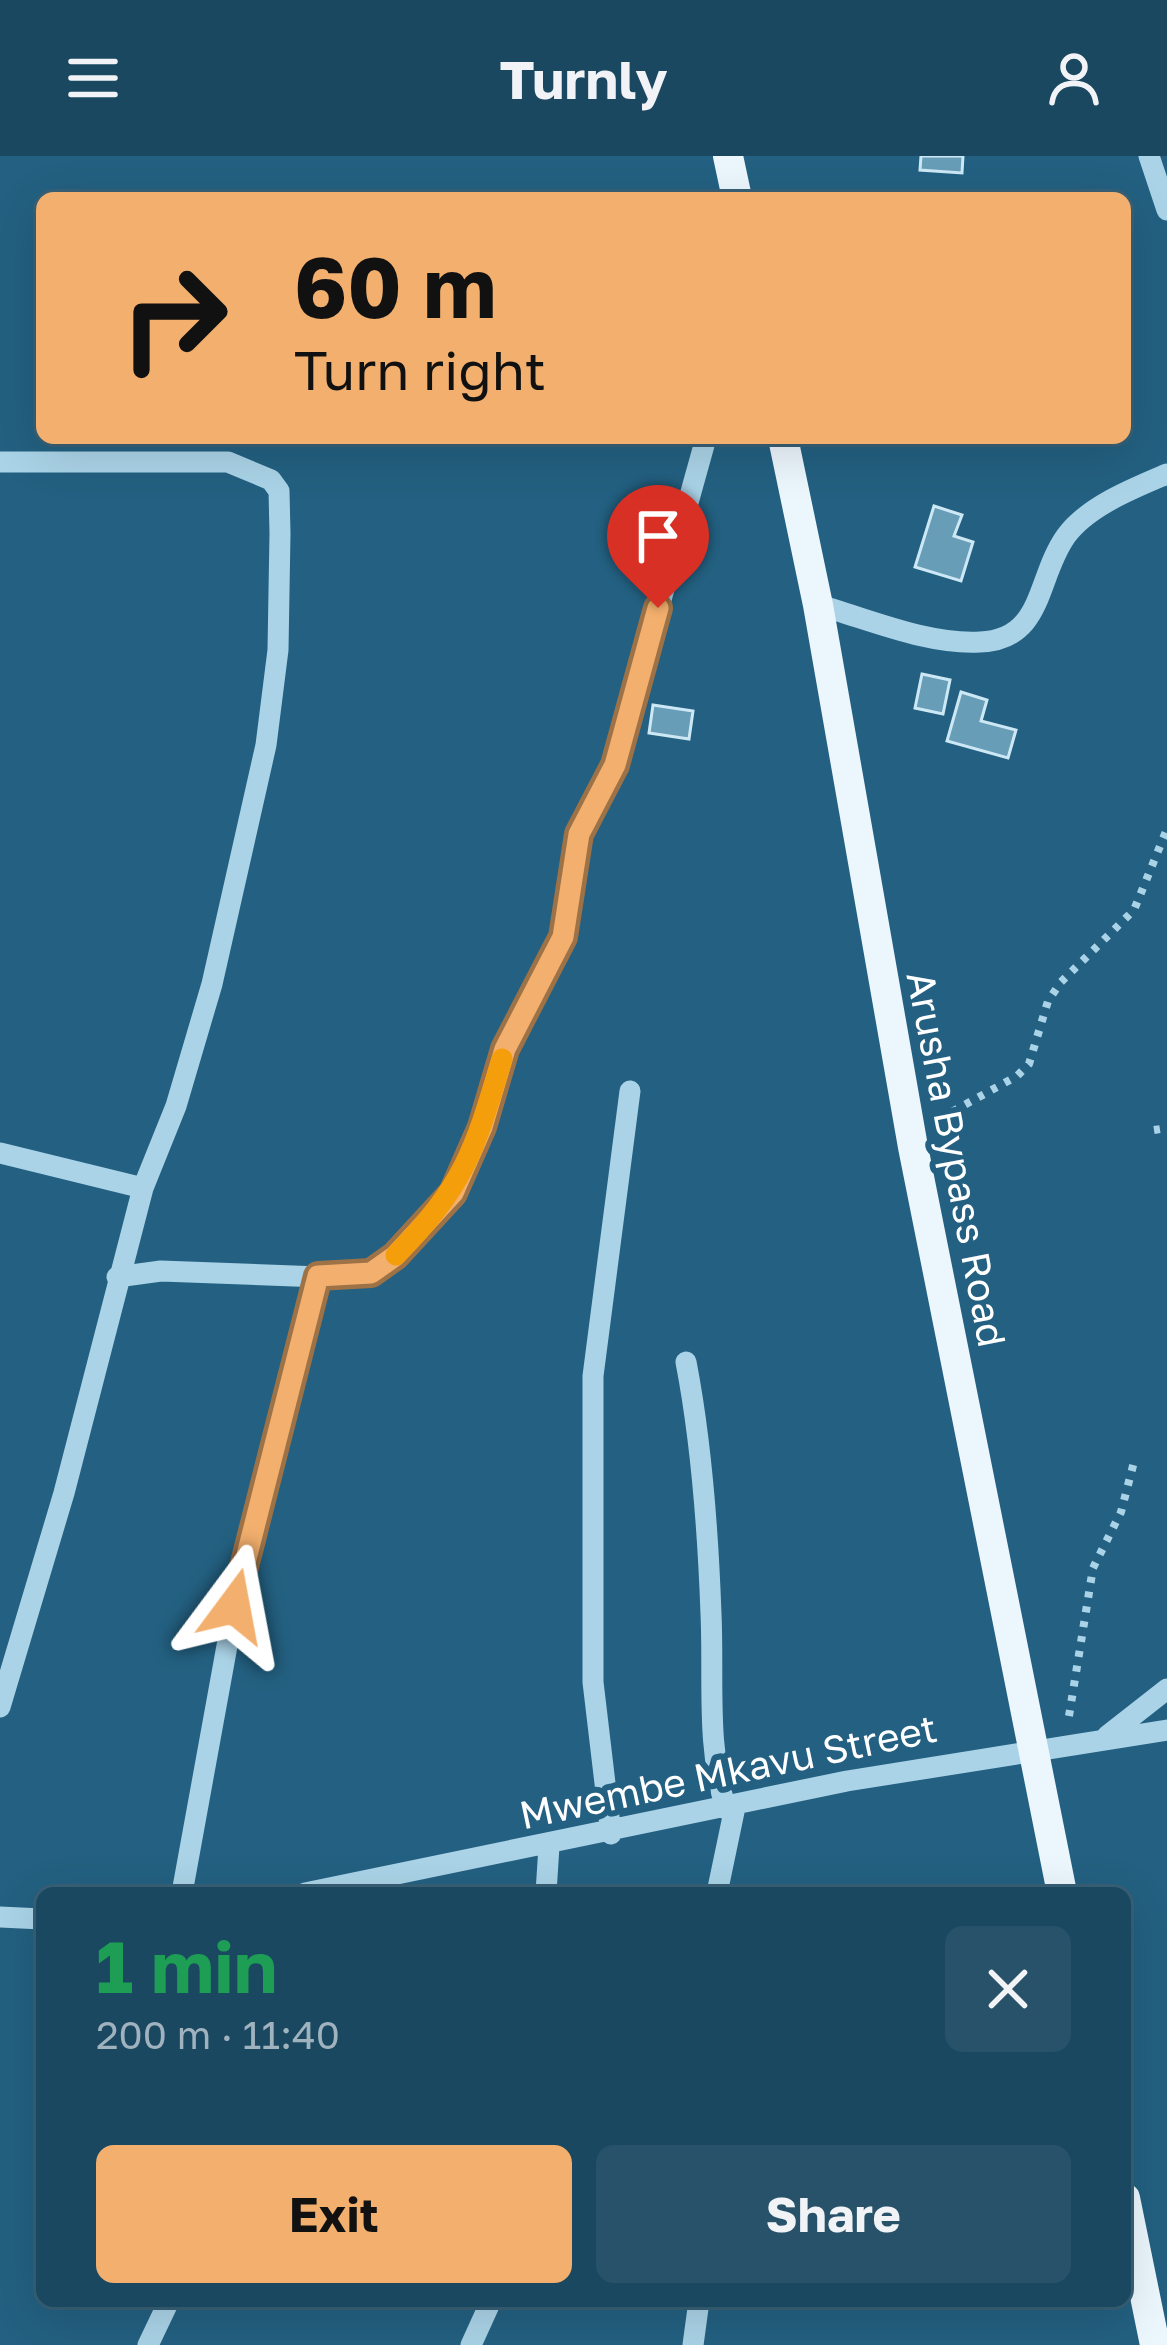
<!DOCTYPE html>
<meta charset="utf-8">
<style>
:root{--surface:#1a4861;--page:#27526a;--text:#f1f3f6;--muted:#9fb2bd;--line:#386076;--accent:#f2af6d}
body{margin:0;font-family:"Golos Text",sans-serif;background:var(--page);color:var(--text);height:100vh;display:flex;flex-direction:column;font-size:45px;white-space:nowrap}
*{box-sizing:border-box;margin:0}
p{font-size:39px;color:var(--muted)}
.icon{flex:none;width:66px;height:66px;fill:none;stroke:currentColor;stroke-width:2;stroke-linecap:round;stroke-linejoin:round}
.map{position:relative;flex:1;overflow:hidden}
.details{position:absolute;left:36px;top:1731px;width:1095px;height:420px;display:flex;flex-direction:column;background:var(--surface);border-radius:18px;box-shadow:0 12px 48px #0002,0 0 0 3px var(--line)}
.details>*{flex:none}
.top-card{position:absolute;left:36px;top:36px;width:1095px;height:252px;border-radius:18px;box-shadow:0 12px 48px #0002,0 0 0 3px var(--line);background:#f2af6d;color:#111;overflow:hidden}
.pin{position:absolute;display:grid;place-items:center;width:102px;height:102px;color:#fff;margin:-123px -51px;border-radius:50% 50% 50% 0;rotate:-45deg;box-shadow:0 0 12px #0007}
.pin .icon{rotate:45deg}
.me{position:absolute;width:132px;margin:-66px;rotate:13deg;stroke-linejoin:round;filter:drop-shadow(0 0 9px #0008)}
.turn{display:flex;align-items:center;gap:42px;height:252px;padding:0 60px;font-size:54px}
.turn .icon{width:156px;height:156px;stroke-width:2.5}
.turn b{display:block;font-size:84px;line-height:102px}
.round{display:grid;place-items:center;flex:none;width:126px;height:126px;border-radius:18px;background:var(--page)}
.head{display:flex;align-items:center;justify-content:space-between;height:204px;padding:0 60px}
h1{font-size:72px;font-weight:700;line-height:90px;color:#1e9e55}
.cta{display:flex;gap:24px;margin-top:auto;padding:24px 60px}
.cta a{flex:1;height:138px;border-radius:18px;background:var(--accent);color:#111;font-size:48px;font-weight:700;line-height:138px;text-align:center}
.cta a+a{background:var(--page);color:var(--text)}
header{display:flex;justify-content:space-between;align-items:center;height:156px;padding:0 60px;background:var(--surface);font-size:54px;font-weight:700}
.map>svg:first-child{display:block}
.building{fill:#689db7;stroke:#cde8f5;stroke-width:3}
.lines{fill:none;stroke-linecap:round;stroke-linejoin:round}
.path{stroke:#aad3e7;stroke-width:8;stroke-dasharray:6 9;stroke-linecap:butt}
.minor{stroke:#aad3e7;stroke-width:21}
.major{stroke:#ecf6fd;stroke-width:30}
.route-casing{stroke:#9d7247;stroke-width:30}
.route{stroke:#f2af6d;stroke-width:21}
.slow{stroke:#f59e0b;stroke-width:21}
.labels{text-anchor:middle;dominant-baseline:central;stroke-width:12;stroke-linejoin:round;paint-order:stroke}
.street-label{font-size:39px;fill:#fff;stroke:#236081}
</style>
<header><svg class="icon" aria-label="menu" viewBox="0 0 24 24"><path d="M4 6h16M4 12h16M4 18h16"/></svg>Turnly<svg class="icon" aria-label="person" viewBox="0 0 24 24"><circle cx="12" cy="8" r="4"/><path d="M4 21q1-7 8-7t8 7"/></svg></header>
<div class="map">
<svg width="1167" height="2189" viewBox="0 0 1167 2189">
<rect width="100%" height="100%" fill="#236081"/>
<path class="building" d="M921,0H963L962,17L920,14Z
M934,350L962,359L954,380L973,386L961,425L915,411Z
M922,518L950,524L943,558L915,552Z
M961,536L987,544L981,565L1016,574L1008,602L947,585Z
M653,549L693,555L689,583L649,577Z"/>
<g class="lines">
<path class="path" d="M939,963L1017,920L1029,908L1048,845L1061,826L1134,754L1167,673
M1154,974L1167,972
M1069,1560L1093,1412L1121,1356L1135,1302"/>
<path class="minor" d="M1149,0L1167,54
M0,306H228L271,324L279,335L280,377L278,494L266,589L212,828L176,950L143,1032L64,1337L0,1551
M818,449C869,463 927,489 980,486C1044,484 1036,422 1066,380C1088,350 1134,332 1167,318
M0,997L143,1032
M117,1121L161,1115L347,1122L371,1117L396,1100L453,1037L481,971L504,893L552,811L572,743L579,678L615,609L706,282
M686,1206C702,1289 708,1374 711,1458C714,1525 706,1588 726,1653
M1107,1580L1167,1533
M611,1678L593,1526V1220L630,935
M182,1737L241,1413L318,1120
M305,1737L847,1625L1167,1574
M546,1737L549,1690
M717,1737L735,1651
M0,1761L42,1763
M148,2189L169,2145
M471,2189L491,2145
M693,2189L699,2145"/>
<path class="major" d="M728,0L737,42
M783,282L818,449L913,991L1062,1737
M1125,2042L1155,2189"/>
</g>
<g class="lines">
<defs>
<path id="route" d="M234,1450L318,1120L371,1117L395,1100L453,1037L482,971L505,893L563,781L579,678L615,609L658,452"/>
</defs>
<use href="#route" class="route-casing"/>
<use href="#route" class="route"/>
<path class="slow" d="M396,1099C465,1028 474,996 502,903"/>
</g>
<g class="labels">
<g class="street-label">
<text transform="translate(957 1003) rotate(79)">Arusha Bypass Road</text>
<text transform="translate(728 1615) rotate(-12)">Mwembe Mkavu Street</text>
</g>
</g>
</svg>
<div class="pin" style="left:658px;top:452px;background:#d93025"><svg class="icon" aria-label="arrive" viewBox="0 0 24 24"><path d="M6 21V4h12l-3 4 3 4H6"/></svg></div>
<svg class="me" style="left:234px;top:1450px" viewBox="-20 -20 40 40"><path d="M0-17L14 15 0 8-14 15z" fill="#f2af6d" stroke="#fff" stroke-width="4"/></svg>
<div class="top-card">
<div class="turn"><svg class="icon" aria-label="right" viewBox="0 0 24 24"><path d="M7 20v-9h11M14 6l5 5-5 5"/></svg><div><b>60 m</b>Turn right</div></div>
</div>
<section class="details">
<div class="head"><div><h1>1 min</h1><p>200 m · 11:40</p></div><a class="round"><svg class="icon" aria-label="close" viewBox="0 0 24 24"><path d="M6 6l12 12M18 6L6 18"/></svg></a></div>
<div class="cta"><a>Exit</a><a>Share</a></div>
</section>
</div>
